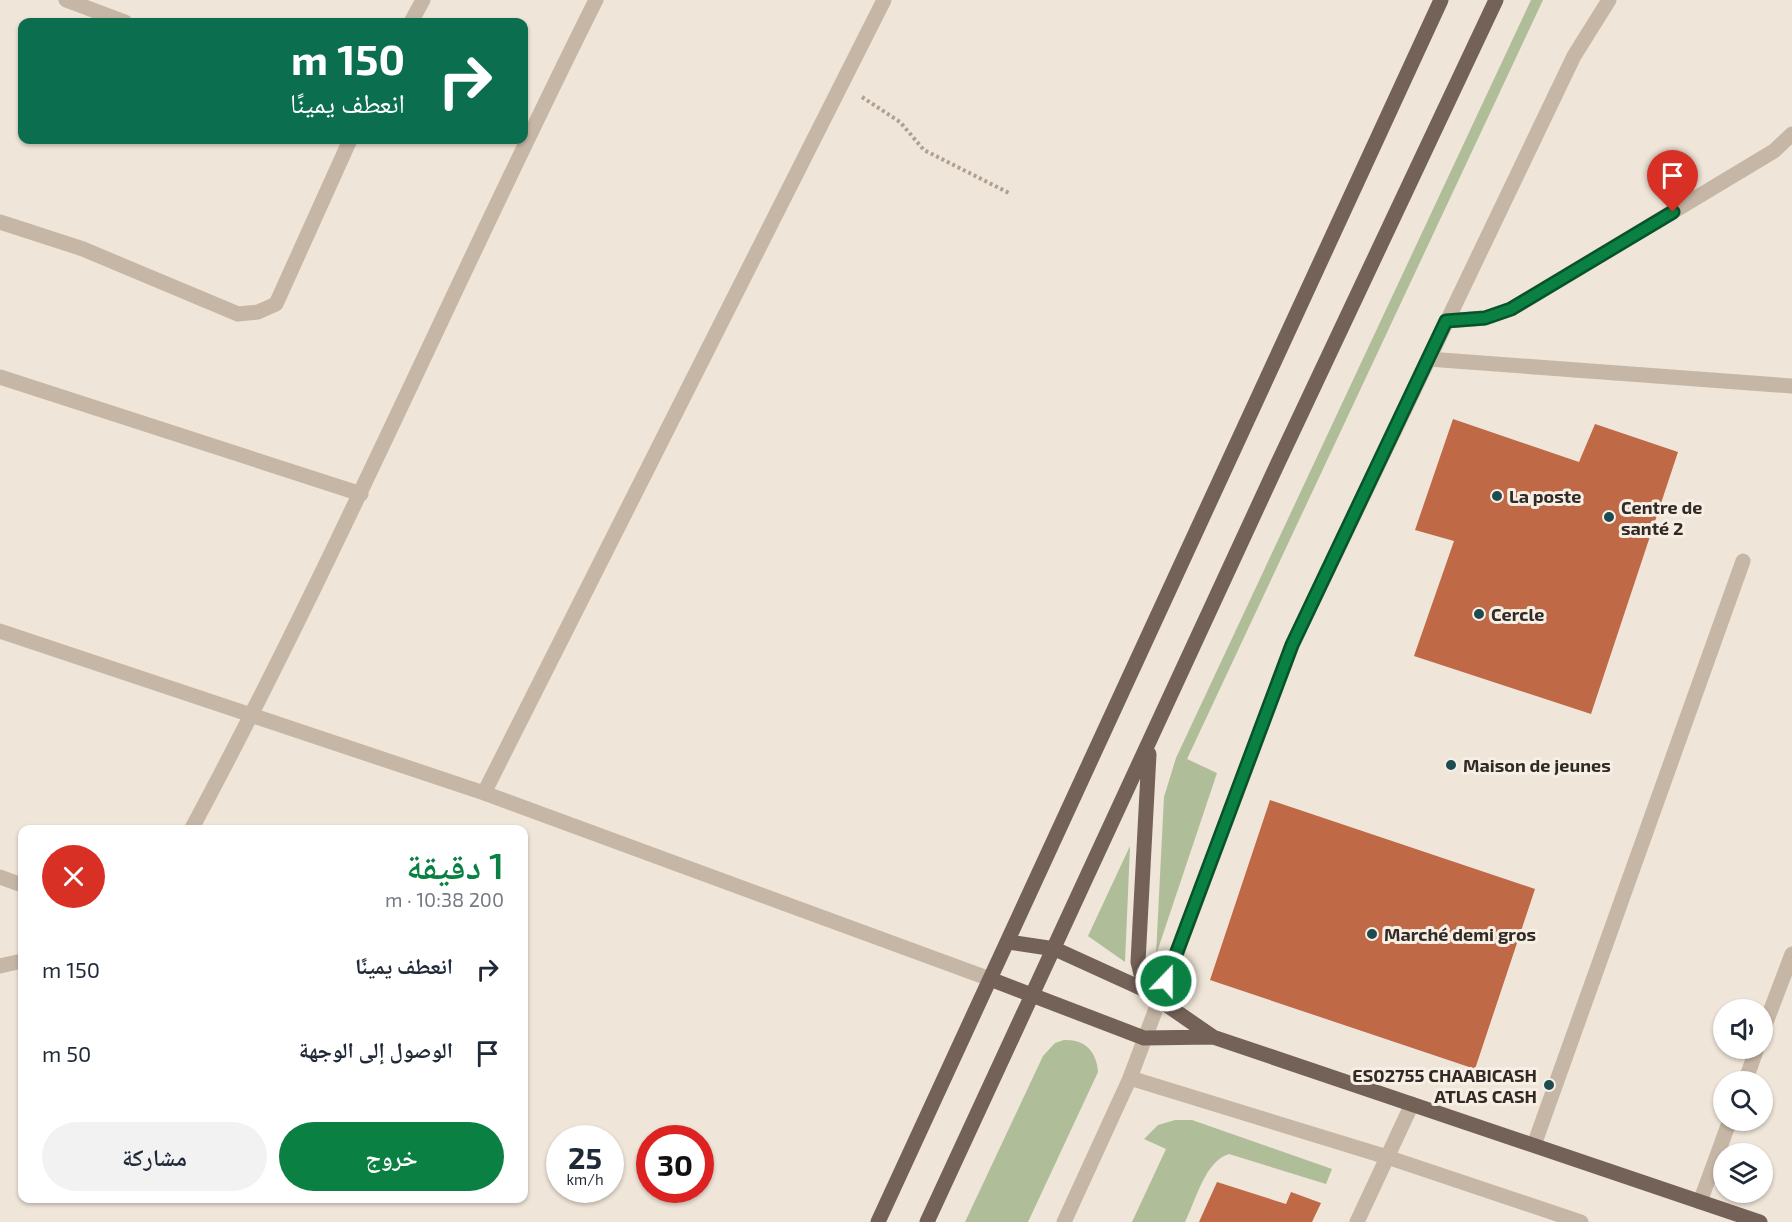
<!DOCTYPE html>
<html lang="ar">
<meta charset="utf-8">
<style>
:root{--surface:#fff;--page:#f2f2f3;--text:#1f2937;--muted:#747a83;--accent:#0b8043}
body{margin:0;font-family:"Exo 2","Noto Naskh Arabic",sans-serif;background:var(--page);color:var(--text);direction:rtl;height:100vh;display:flex;flex-direction:column;font-size:22px;white-space:nowrap}
*{box-sizing:border-box;margin:0}
p{font-size:20px;color:var(--muted)}
.icon{flex:none;width:33px;height:33px;fill:none;stroke:currentColor;stroke-width:2;stroke-linecap:round;stroke-linejoin:round}
.map{position:relative;flex:1;overflow:hidden;direction:ltr}
.panel{position:absolute;left:18px;top:825px;width:510px;height:378px;display:flex;flex-direction:column;background:var(--surface);border-radius:12px;box-shadow:0 2px 4px #0004;direction:rtl}
.panel>*{flex:none}
.top-card{position:absolute;left:18px;top:18px;width:510px;height:126px;border-radius:12px;box-shadow:0 2px 4px #0004;direction:rtl;background:#0b6e4f;color:#fff;overflow:hidden}
.tools{position:absolute;left:1713px;top:999px;display:grid;gap:12px}
.tools a{display:grid;place-items:center;width:60px;height:60px;border-radius:50%;background:var(--surface);box-shadow:0 2px 4px #0004;font-size:30px}
.speed{position:absolute;left:546px;top:1125px;display:flex;gap:12px;font-size:30px;font-weight:700;text-align:center}
.speed>*{display:grid;place-content:center;width:78px;height:78px;border-radius:50%;background:var(--surface);box-shadow:0 2px 4px #0004;line-height:1}
.speed small{font-size:15px;font-weight:400}
.speed .limit{border:9px solid #d22;background:#fff;color:#111}
.pin{position:absolute;display:grid;place-items:center;width:51px;height:51px;color:#fff;margin:-62px -26px;border-radius:50% 50% 50% 0;rotate:-45deg;box-shadow:0 0 6px #0007}
.pin .icon{rotate:45deg}
.me{position:absolute;width:66px;margin:-33px;rotate:22deg;stroke-linejoin:round;filter:drop-shadow(0 0 4px #0008)}
.turn{display:flex;align-items:center;gap:21px;height:126px;padding:0 24px;font-size:27px}
.turn .icon{width:78px;height:78px;stroke-width:2.5}
.turn b{display:block;font-size:42px;line-height:51px}
.round{display:grid;place-items:center;flex:none;width:63px;height:63px;border-radius:32px;background:var(--page)}
.headline{display:flex;align-items:center;justify-content:space-between;height:102px;padding:0 24px}
h1{font-size:36px;font-weight:600;line-height:45px;color:var(--accent)}
.button{display:flex;gap:12px;margin-top:auto;padding:12px 24px}
.button a{flex:1;height:69px;border-radius:36px;background:var(--accent);color:#fff;font-size:24px;font-weight:600;line-height:69px;text-align:center}
.button a+a{background:var(--page);color:var(--text)}
ul{padding:0;list-style:none}
li{display:flex;align-items:center;gap:18px;height:84px;padding:0 24px}
li div{flex:1}
li b{display:block;font-size:22px}
li em{font-style:normal}
.map>svg:first-child{display:block}
.green{fill:#afbd99}
.building{fill:#bf6947}
.lines{fill:none;stroke-linecap:round;stroke-linejoin:round}
.path{stroke:#b2a08f;stroke-width:4;stroke-dasharray:3 3;stroke-linecap:butt}
.minor{stroke:#c6b6a5;stroke-width:15}
.major{stroke:#746258;stroke-width:15}
.route-casing{stroke:#07532c;stroke-width:15}
.route{stroke:#0b8043;stroke-width:10}
.poi-dot{fill:#1e4b51;stroke:#f7efe4;stroke-width:2}
.labels{text-anchor:middle;dominant-baseline:central;stroke-width:6;stroke-linejoin:round;paint-order:stroke}
.poi-label{font-size:18px;font-weight:bold;fill:#322a26;stroke:#f7efe4;text-anchor:start}
</style>
<div class="map">
<svg width="1792" height="1222" viewBox="0 0 1792 1222">
<rect width="100%" height="100%" fill="#efe5d8"/>
<path class="green" d="M1531,0H1543L1187,759L1217,773L1156,955L1164,797L1176,758Z
M1130,846L1125,962L1088,936Z
M1064,1040C1085,1039 1097,1052 1098,1072L1028,1222H965L1043,1056L1055,1043Z
M1175,1120H1192L1332,1169L1326,1184L1229,1154C1205,1161 1196,1200 1185,1222H1132L1166,1149L1144,1139L1158,1125Z"/>
<path class="building" d="M1453,419L1579,462L1595,424L1678,452L1591,714L1414,656L1454,541L1415,530Z
M1270,800L1535,889L1475,1069L1210,980Z
M1217,1182L1286,1204L1291,1192L1321,1203L1312,1222H1199Z"/>
<g class="lines">
<path class="path" d="M862,97L900,122L924,150L1009,193"/>
<path class="minor" d="M66,0L125,22
M411,22L423,0
M0,222L83,249L238,314L258,312L276,304L350,140
M1446,321L1485,318L1511,309L1774,151L1792,134
M1428,359L1792,386
M0,377L361,494
M0,631L484,793L990,979
M484,793L884,0
M191,830C337,558 458,275 596,0
M0,877L22,885
M0,966L22,961
M1762,1033L1792,954
M1130,1078L1387,1157L1581,1222
M1745,1082L1757,1048
M1534,1145L1743,561
M1700,1202L1730,1120
M1064,1222L1130,1078L1292,645L1574,56L1609,0
M1357,1222L1412,1104"/>
<path class="major" d="M1008,942L1055,949L1145,990L1213,1037L1760,1222
M990,979L1144,1038L1213,1037
M1145,990L1138,962L1149,754
M878,1222L1441,0
M927,1222L1277,465L1496,0"/>
</g>
<g class="lines">
<defs>
<path id="route" d="M1166,981L1292,645L1446,321L1485,318L1511,309L1673,212"/>
</defs>
<use href="#route" class="route-casing"/>
<use href="#route" class="route"/>
</g>
<g class="poi-dot">
<circle cx="1497" cy="496" r="6"/>
<circle cx="1609" cy="517" r="6"/>
<circle cx="1479" cy="614" r="6"/>
<circle cx="1451" cy="765" r="6"/>
<circle cx="1372" cy="934" r="6"/>
<circle cx="1549" cy="1085" r="6"/>
</g>
<g class="labels">
<g class="poi-label">
<text x="1509" y="496">La poste</text>
<text x="1621" y="507">Centre de<tspan x="1621" dy="21">santé 2</tspan></text>
<text x="1491" y="614">Cercle</text>
<text x="1463" y="765">Maison de jeunes</text>
<text x="1384" y="934">Marché demi gros</text>
<text x="1537" y="1075" text-anchor="end">ES02755 CHAABICASH<tspan x="1537" dy="21">ATLAS CASH</tspan></text>
</g>
</g>
</svg>
<div class="tools">
<a><svg class="icon" aria-label="sound" viewBox="0 0 24 24"><path d="M4 9h4l5-4v14l-5-4H4zM17 9q2 3 0 6"/></svg></a>
<a><svg class="icon" aria-label="search" viewBox="0 0 24 24"><circle cx="10" cy="10" r="6"/><path d="M15 15l6 6"/></svg></a>
<a><svg class="icon" aria-label="layers" viewBox="0 0 24 24"><path d="M12 4l9 5-9 5-9-5zM3 14l9 5 9-5"/></svg></a>
</div>
<div class="speed"><div>25<small>km/h</small></div><div class="limit">30</div></div>
<div class="pin" style="left:1673px;top:212px;background:#d93025"><svg class="icon" aria-label="arrive" viewBox="0 0 24 24"><path d="M6 21V4h12l-3 4 3 4H6"/></svg></div>
<svg class="me" style="left:1166px;top:981px" viewBox="-20 -20 40 40"><circle r="17" fill="#0b8043" stroke="#fff" stroke-width="3"/><path d="M0-11L8 9 0 5-8 9z" fill="#fff"/></svg>
<div class="top-card">
<div class="turn"><svg class="icon" aria-label="right" viewBox="0 0 24 24"><path d="M7 20v-9h11M14 6l5 5-5 5"/></svg><div><b>150 m</b>انعطف يمينًا</div></div>
</div>
<section class="panel">
<div class="headline"><div><h1>1 دقيقة</h1><p>200 m · 10:38</p></div><a class="round" style="background:#d93025;color:#fff"><svg class="icon" aria-label="close" viewBox="0 0 24 24"><path d="M6 6l12 12M18 6L6 18"/></svg></a></div>
<ul>
<li><svg class="icon" aria-label="right" viewBox="0 0 24 24"><path d="M7 20v-9h11M14 6l5 5-5 5"/></svg><div><b>انعطف يمينًا</b></div><em>150 m</em></li>
<li><svg class="icon" aria-label="arrive" viewBox="0 0 24 24"><path d="M6 21V4h12l-3 4 3 4H6"/></svg><div><b>الوصول إلى الوجهة</b></div><em>50 m</em></li>
</ul>
<div class="button"><a>خروج</a><a>مشاركة</a></div>
</section>
</div>
